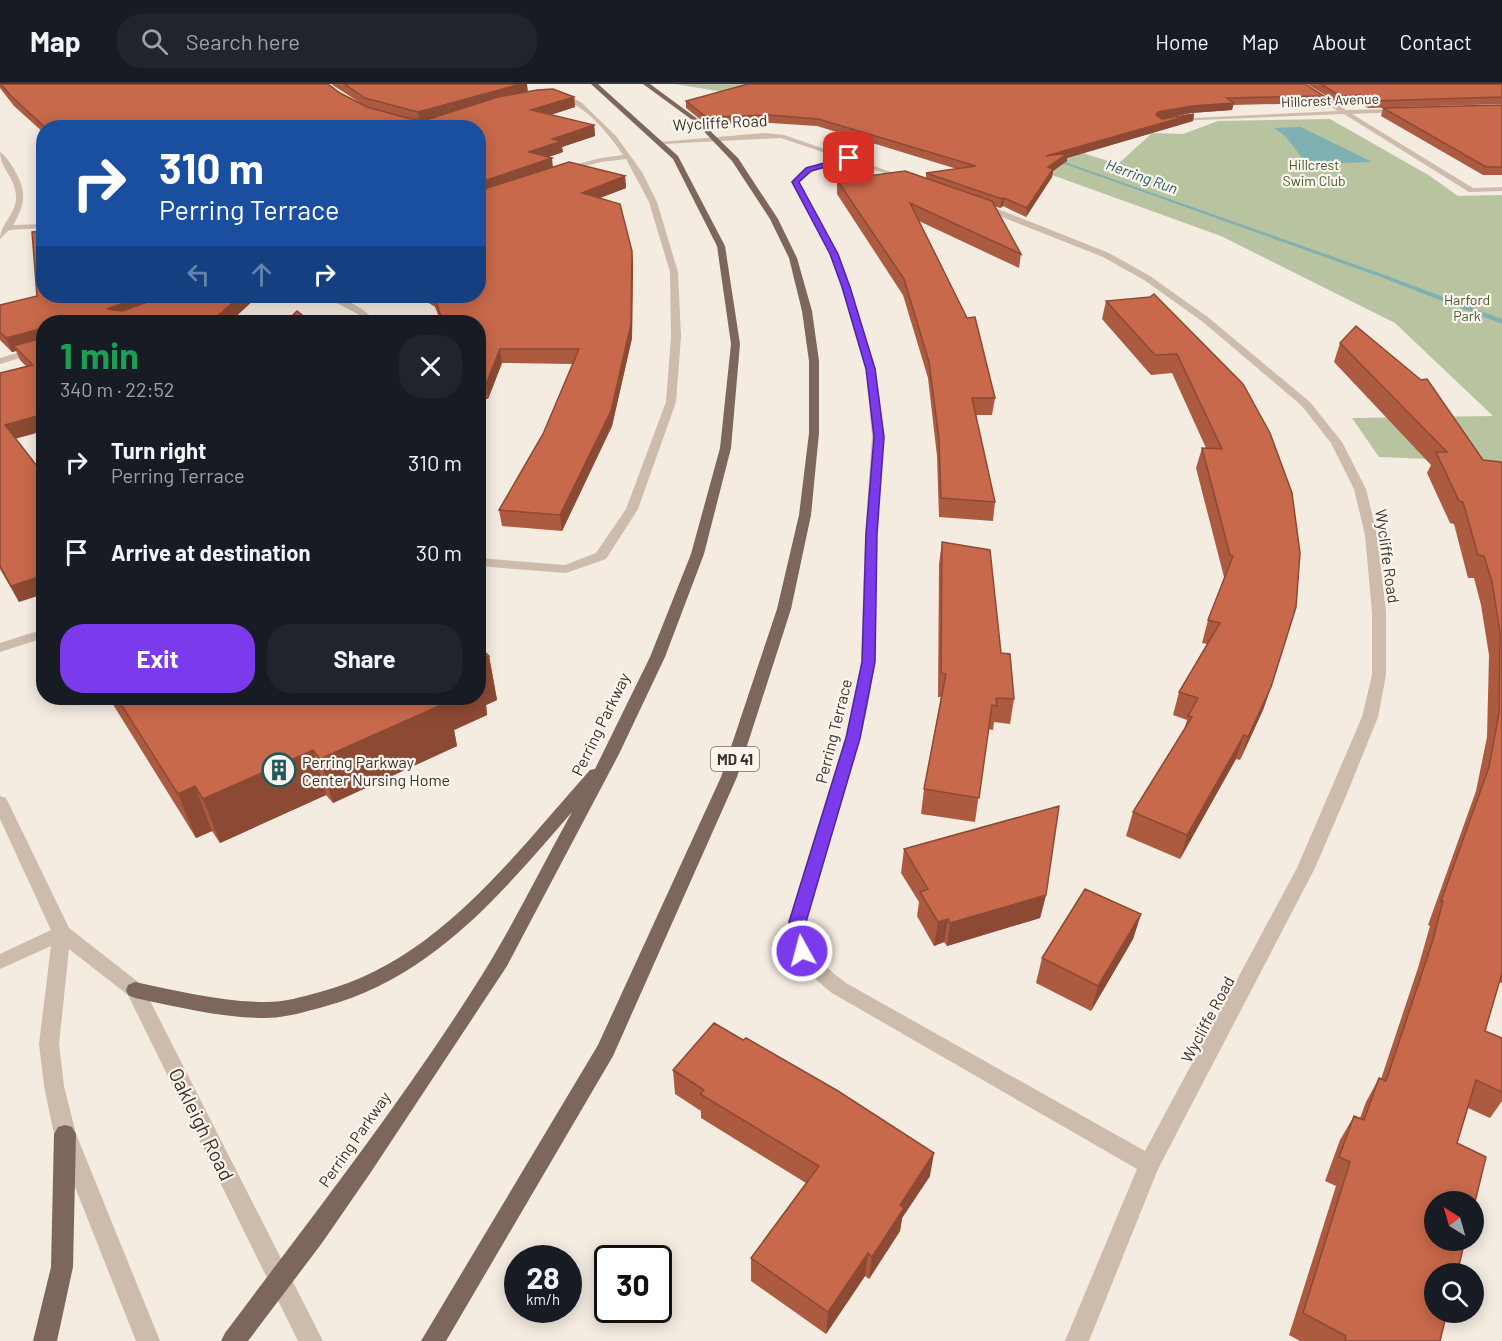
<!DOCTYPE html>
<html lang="en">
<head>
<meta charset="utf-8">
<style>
	:root { --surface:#171b24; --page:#20242c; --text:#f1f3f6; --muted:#9ea1a6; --line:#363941; --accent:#7c3aed }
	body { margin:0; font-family:Barlow,sans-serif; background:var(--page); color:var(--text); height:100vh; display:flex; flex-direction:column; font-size:22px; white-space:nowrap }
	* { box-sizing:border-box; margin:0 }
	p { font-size:20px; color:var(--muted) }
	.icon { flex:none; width:33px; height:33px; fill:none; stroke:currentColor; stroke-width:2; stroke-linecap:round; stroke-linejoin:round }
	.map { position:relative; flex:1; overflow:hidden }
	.drawer { position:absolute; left:36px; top:231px; width:450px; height:390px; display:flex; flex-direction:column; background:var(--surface); border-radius:24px; box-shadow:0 3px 15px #0003 }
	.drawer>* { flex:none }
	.hud { position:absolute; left:36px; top:36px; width:450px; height:183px; border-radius:24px; box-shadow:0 3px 15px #0003; background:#1a4fa0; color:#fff; overflow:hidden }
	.needle { width:39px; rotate:323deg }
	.controls { position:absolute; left:1424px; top:1107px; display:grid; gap:12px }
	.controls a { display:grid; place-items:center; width:60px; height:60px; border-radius:50%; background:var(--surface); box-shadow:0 3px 15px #0003; font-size:30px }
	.speed { position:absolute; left:504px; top:1161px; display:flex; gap:12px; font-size:30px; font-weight:700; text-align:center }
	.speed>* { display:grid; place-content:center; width:78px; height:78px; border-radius:50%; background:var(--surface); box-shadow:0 3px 15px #0003; line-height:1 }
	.speed small { font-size:15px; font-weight:400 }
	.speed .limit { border:3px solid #111; border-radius:9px; background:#fff; color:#111 }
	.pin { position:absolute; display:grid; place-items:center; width:51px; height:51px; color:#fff; margin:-26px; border-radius:12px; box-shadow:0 3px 9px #0006 }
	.me { position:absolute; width:66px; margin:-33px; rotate:353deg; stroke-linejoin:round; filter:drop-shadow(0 0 4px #0008) }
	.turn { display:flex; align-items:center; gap:21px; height:126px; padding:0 24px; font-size:27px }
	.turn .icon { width:78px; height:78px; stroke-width:2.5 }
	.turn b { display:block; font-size:42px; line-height:51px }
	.lanes { display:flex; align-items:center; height:57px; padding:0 24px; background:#0003; justify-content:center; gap:30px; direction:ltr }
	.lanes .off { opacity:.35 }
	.round { display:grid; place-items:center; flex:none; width:63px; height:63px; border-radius:24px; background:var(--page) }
	.summary { display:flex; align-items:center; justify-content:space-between; height:102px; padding:0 24px }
	h1 { font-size:36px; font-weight:700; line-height:45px; color:#1e9e55 }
	.cta { display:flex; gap:12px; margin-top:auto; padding:12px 24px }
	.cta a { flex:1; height:69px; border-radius:24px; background:var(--accent); color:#fff; font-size:24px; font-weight:700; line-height:69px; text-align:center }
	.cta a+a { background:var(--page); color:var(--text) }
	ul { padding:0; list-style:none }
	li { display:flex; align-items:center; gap:18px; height:90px; padding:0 24px }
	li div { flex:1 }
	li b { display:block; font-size:22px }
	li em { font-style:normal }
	header { display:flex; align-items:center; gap:36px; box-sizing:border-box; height:84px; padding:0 30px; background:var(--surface); border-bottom:2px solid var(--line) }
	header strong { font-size:28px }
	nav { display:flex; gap:33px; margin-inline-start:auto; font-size:21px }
	.search { width:420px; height:54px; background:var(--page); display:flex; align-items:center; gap:15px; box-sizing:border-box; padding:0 21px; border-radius:24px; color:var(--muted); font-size:22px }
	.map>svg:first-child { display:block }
	.green { fill:#b8c4a0 }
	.water { fill:#7fb0b2 }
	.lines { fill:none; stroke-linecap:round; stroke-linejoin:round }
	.stream { fill:#7fb0b2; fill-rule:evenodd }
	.minor { fill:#cdbbac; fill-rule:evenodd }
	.major { fill:#7d675c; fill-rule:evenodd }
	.wall { fill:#ac5a40 }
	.shaded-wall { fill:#8c4a34 }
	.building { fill:#c8694b; stroke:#8c4a34; stroke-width:1.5 }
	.route { fill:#7c3aed; stroke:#51269a; stroke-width:1.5 }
	.labels { text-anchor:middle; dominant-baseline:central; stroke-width:4.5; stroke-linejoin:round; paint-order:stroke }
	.far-street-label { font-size:14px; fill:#3b302b; stroke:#fbf5ee }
	.far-park-label { font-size:14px; fill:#4a5a2e; stroke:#fbf5ee }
	.far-water-label { font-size:15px; font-style:italic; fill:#1f5a5e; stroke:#fbf5ee }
	.shield { fill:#fbf5ee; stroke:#756b66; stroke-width:1.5 }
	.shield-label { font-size:15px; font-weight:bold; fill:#3b302b }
	.street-label { font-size:16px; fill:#3b302b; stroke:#fbf5ee }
	.poi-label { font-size:16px; fill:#3b302b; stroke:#fbf5ee; text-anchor:start }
	.near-street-label { font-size:20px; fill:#3b302b; stroke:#fbf5ee }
</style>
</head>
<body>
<header>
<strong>Map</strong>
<div class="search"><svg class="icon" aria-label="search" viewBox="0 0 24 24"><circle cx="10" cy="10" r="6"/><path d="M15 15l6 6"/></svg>Search here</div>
<nav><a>Home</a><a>Map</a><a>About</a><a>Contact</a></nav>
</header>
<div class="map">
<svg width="1502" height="1257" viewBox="0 0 1502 1257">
	<rect width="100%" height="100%" fill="#f4ebe1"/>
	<!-- green -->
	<path class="green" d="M 675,0 L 817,0 L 1027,52 L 1118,80 L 1152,49 L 1183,50 L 1218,37 L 1330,35 L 1430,92 L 1458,112 L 1502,111 L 1502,378 L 1379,373 L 1352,334 L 1493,332 L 1395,239 L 1221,152 L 991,69 L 879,34 Z"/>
	<!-- water -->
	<path class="water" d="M 1301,43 L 1372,78 L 1307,80 L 1285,52 L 1274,44 Z"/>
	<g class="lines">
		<!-- stream -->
		<path class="stream" d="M 1048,72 L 1382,190 L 1502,235 L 1502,240 L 1378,192 L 1048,74 Z"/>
		<!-- minor -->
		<path class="minor" d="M 1296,0 L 1303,0 L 1346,26 L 1405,25 L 1403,28 L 1352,30 L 1473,104 L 1502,103 L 1502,107 L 1469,108 L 1344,30 L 1175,37 L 1172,35 L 1338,27 Z
			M 555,9 L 572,13 L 582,19 L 616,52 L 642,88 L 657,118 L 678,188 L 681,253 L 676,318 L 638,425 L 606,475 L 566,489 L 478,482 L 478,474 L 565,481 L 596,469 L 626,425 L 666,318 L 671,253 L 670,188 L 649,118 L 626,75 L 601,78 L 558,89 L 558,85 L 601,74 L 623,71 C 606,46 584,19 553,12 Z
			M 765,49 L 784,51 L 914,96 L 907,98 C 865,83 838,64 799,98 L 838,170 L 850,203 L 876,285 L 884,353 L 877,450 L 875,578 L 870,611 L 861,654 L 806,838 C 812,870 820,879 846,899 L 1145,1067 L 1297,784 L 1362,633 L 1372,591 L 1372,528 L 1365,451 L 1354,405 L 1331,359 L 1302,322 L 1203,238 L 1144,196 L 1103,173 L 977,123 L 977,119 L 983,119 L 1109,169 L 1150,192 L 1209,234 L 1310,318 L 1342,358 L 1366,405 L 1377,451 L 1386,528 L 1386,591 L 1378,633 L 1346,712 L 1315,784 L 1158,1085 L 1089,1257 L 1065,1257 L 1137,1085 L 832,909 C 804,887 794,874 788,838 L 845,654 L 856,611 L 861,578 L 865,450 L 872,353 L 866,285 L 842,203 L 830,170 L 791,98 L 806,84 L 840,74 L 781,54 L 663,60 L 660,58 Z
			M 0,68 C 6,72 11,80 15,87 C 27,107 25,122 13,141 L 44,140 L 44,144 L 9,146 L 0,155 C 0,140 17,129 16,112 C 16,95 0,84 0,68 Z
			M 323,212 C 342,210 364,225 377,238 L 367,238 L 356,229 Z
			M 44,261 L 44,267 L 0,280 L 0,274 Z
			M 44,545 L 44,554 L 0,568 L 0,559 Z
			M 0,712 L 6,714 L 8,718 L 69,844 L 142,901 L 323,1257 L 298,1257 L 128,911 L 69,865 L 59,960 L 64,1002 L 76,1050 L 160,1257 L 136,1257 L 54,1050 L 44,1002 L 39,960 L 51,862 L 0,885 L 0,870 L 51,846 L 0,735 Z"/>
		<!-- major -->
		<path class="major" d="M 591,0 L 598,0 L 678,72 L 725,162 L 740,260 L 731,364 L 704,470 L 665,573 L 619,670 L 507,882 L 371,1088 L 322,1159 L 248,1257 L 221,1257 L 225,1249 C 313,1131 404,1016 482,891 C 515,838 542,782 572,728 C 500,811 433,893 323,923 C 304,928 285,934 265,934 C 221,934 178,923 135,914 L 128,911 L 126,906 L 128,901 L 135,898 C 178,907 222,918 266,918 C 284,918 302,913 320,908 C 437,878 513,772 590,686 L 595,685 L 650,573 L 691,470 L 720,364 L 731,260 L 717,162 L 673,75 Z
			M 643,0 L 650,0 L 699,36 L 738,74 L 778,135 L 797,174 L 812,227 L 819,277 L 819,349 L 811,431 L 791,525 L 737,693 L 613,972 L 446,1257 L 421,1257 L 598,961 L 721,693 L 777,525 L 799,431 L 809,349 L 809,277 L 802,227 L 789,174 L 770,135 L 732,77 L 695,38 Z
			M 65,1041 L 72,1043 L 76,1050 L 73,1183 L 57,1257 L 33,1257 L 51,1183 L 54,1050 L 58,1043 Z"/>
	</g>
	<!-- wall -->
	<path class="wall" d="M 0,0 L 328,0 L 340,9 L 359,18 L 331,0 L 527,0 L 527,8 L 574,13 L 575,23 L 550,31 L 594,41 L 595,52 L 562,63 L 563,68 L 549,73 L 553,83 L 625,92 L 626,104 L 600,114 L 632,167 L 633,179 L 632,254 L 612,342 L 562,447 L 502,442 L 499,426 L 543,350 L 573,280 L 502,279 L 488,315 L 478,315 L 478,238 L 441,238 L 435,223 L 418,212 L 478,212 L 478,44 L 44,44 L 44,49 L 14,22 L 0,4 Z
		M 1307,0 L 1502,0 L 1502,20 L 1368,24 L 1359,18 L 1338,19 Z
		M 1324,12 L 1322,19 L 1233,21 L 1232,26 L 1191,29 L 1162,35 L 1194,30 L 1193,37 L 1067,74 L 1067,77 L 1053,87 L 1052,93 L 1026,133 L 1003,122 L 1000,124 L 994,122 L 1021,170 L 1019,184 L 919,137 L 995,314 L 992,331 L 975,331 L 995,418 L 993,437 L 939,433 L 937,372 L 928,294 L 903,211 L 837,110 L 837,96 L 926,94 L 926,89 L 957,85 L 817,42 L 770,39 L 706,40 L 686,24 L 686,17 Z
		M 1502,21 L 1502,91 L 1483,91 L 1381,32 L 1383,24 Z
		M 37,212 L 258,212 L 230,238 L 44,238 L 16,355 L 19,518 L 0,485 L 0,289 L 26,282 L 20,276 L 16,267 L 12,268 L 0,256 L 0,221 Z
		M 1106,217 L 1243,300 L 1271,603 L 1263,626 L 1240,676 L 1236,675 L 1180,775 L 1126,752 L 1133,728 L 1184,646 L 1187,636 L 1173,631 L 1179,608 L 1207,560 L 1202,559 L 1208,536 L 1225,493 L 1224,493 L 1196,384 L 1202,364 L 1206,364 L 1172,289 L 1151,291 L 1102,235 Z
		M 1340,259 L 1483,376 L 1502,379 L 1502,899 L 1499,898 L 1485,947 L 1502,954 L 1502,1017 L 1490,1034 L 1468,1024 L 1457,1059 L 1440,1257 L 1300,1257 L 1289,1251 L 1336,1102 L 1325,1097 L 1340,1056 L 1354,1032 L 1360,1034 L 1366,1018 L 1379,994 L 1381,995 L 1418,884 L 1430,842 L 1428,841 L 1476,707 L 1487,653 L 1489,571 L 1481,521 L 1474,494 L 1468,494 L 1454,440 L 1450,439 L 1427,389 L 1431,381 L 1334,278 Z
		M 942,458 L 1001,569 L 1014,615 L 1010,640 L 994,638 L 993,646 L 988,645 L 975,738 L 921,730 L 924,705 L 941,613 L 938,613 L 939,480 Z
		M 489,572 L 497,616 L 486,621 L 487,631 L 454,646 L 457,662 L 333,719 L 326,711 L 220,759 L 212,747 L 196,754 L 114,622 L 110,614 L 478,614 Z
		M 904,765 L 1046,811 L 1040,834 L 947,862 L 944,858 L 934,862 L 917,832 L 919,818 L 901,789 Z
		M 1141,830 L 1133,855 L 1091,927 L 1036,899 L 1042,874 Z
		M 673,986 L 930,1092 L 902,1134 L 900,1147 L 869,1195 L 865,1192 L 826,1250 L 751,1197 L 751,1174 L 806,1099 L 701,1034 L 701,1027 L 675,1010 Z"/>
	<!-- shaded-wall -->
	<path class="shaded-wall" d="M 521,0 L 527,0 L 528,8 L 420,39 L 418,28 Z
		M 574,13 L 575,23 L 532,37 L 531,26 Z
		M 1234,19 L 1232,26 L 1191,29 L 1157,36 L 1156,31 L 1158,28 L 1192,22 Z
		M 1194,30 L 1193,37 L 1067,74 L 1067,77 L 1053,87 L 1052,93 L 1026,133 L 1027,124 L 1046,72 Z
		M 594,41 L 595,52 L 562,63 L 563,68 L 530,79 L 529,68 L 552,55 Z
		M 552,74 L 553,85 L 478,111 L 478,99 Z
		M 625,92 L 626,104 L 584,120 L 582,109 Z
		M 1004,114 L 1003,122 L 1000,124 L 1002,115 Z
		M 632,167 L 633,179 L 632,254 L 612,342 L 562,447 L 560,431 Z
		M 144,212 L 186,212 L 112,238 L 107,225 Z
		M 240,212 L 258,212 L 230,238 L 211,238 Z
		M 40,245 L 44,254 L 14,262 L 16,267 L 12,268 L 6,254 Z
		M 500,265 L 502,279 L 488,315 L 486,300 Z
		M 44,330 L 44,347 L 11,356 L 5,341 Z
		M 44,491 L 44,510 L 19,518 L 11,502 Z
		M 489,572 L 497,616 L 486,621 L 487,631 L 454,646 L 457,662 L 333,719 L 320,675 L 438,614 L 478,614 L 478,577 Z
		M 1271,603 L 1263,626 L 1240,676 L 1248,653 Z
		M 1244,651 L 1236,675 L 1180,775 L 1187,751 Z
		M 313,666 L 326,711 L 220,759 L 203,715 Z
		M 195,702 L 212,747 L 196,754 L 178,710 Z
		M 1046,811 L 1040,834 L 947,862 L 950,839 Z
		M 1141,830 L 1133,855 L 1091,927 L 1098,902 Z
		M 948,835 L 944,858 L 934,862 L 938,838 Z
		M 934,1069 L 930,1092 L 902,1134 L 900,1147 L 869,1195 L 872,1173 L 900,1121 Z
		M 868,1169 L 865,1192 L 826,1250 L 828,1228 Z"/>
	<!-- building -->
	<path class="building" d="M 1,0 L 328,0 L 340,9 L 367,23 L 411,35 L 426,36 L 498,13 L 537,6 L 553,5 L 574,13 L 531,26 L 594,41 L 552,55 L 562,57 L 529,68 L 552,74 L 478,99 L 478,44 L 46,44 L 11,12 Z
		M 344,0 L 521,0 L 418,28 L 365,14 Z
		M 748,0 L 1305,0 L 1324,12 L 1227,14 L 1234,19 L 1192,22 L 1158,28 L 1156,31 L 1162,35 L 1194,30 L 1046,72 L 1068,69 L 1048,83 L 1053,85 L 1027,124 L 1004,114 L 1002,115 L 926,89 L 976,82 L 818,35 L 770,31 L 706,33 L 686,17 Z
		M 1321,0 L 1502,0 L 1502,13 L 1371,17 L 1361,11 L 1340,12 Z
		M 1502,21 L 1502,83 L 1486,83 L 1383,24 Z
		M 569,78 L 625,92 L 582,109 L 620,120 L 632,167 L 631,240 L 611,327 L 560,431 L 499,426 L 543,350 L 579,265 L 500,265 L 486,300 L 478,300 L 478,238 L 441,238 L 442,235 L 434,212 L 478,212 L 478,107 Z
		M 905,87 L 992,117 L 1021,170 L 910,119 L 967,234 L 975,233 L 995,314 L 972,314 L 995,418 L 941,414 L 939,355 L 929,278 L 904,195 L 837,96 Z
		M 44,147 L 44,212 L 144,212 L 107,225 L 122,227 L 165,212 L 240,212 L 211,238 L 44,238 L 44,330 L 5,341 L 44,391 L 44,491 L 11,502 L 0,482 L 0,289 L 33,281 L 14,262 L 39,255 L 40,245 L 6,254 L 0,248 L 0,221 L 37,212 L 32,148 Z
		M 1154,210 L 1243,300 L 1270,349 L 1292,409 L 1300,469 L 1296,523 L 1271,603 L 1248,653 L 1244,651 L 1187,751 L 1133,728 L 1192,633 L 1188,632 L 1198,614 L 1179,608 L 1220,539 L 1208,536 L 1233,472 L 1230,471 L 1202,364 L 1222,365 L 1177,270 L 1155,271 L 1106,217 L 1150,213 Z
		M 297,227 L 311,238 L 286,238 Z
		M 1356,242 L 1421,296 L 1427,295 L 1483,376 L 1501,378 L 1502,379 L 1502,889 L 1485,947 L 1502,954 L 1502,1008 L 1476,996 L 1457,1059 L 1486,1073 L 1473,1126 L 1473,1118 L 1434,1118 L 1434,1156 L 1465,1156 L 1457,1190 L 1434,1190 L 1434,1228 L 1447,1228 L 1440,1257 L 1345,1257 L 1346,1252 L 1303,1229 L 1350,1078 L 1339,1073 L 1354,1032 L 1364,1036 L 1379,994 L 1386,997 L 1432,859 L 1443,817 L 1441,817 L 1489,683 L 1499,629 L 1500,548 L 1492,498 L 1484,472 L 1478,471 L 1463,418 L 1459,417 L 1436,368 L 1447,368 L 1340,259 Z
		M 942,458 L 990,466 L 1001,569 L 1010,570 L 1014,615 L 996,614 L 997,622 L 992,621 L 979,714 L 924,705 L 946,590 L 941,589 Z
		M 478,562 L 489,572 L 478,577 Z
		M 117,614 L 444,614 L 448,618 L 320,675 L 313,666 L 203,715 L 195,702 L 178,710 Z
		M 1059,722 L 1046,811 L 950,839 L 948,835 L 938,838 L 920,808 L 928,805 L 904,765 Z
		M 1085,805 L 1141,830 L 1098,902 L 1042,874 Z
		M 714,939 L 743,956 L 746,954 L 838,1007 L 934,1069 L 900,1121 L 904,1124 L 872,1173 L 868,1169 L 828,1228 L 751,1174 L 819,1082 L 700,1010 L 704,1006 L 673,986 Z"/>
	<!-- route -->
	<path class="route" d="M 849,72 L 852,76 L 811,87 L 799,98 L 838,170 L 850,203 L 875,285 L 884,353 L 877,450 L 875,578 L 860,654 L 806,838 L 810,867 L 808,871 L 796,871 L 789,838 L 846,654 L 862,578 L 866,450 L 874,353 L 866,285 L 842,203 L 830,170 L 792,98 L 806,84 Z"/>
	<!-- icons -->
	<defs>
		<g id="building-ring" transform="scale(1.725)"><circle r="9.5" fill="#fbf5ee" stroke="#1f5a5e" stroke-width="1.5"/><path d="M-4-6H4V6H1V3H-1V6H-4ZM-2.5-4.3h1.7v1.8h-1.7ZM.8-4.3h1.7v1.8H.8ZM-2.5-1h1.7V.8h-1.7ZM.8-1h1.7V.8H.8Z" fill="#1f5a5e"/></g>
	</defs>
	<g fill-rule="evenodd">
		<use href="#building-ring" x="279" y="686"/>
	</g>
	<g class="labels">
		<!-- far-street labels -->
		<g class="far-street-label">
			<text transform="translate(1330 16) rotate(-2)">Hillcrest Avenue</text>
		</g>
		<!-- far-park labels -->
		<g class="far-park-label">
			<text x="1314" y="80">Hillcrest<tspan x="1314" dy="16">Swim Club</tspan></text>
			<text x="1467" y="215">Harford<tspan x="1467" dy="16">Park</tspan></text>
		</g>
		<!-- far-water labels -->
		<g class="far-water-label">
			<text transform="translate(1142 92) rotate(20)">Herring Run</text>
		</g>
		<!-- shield labels -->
		<rect class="shield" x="711" y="663" width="48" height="24" rx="4.5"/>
		<g class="shield-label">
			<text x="735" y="675">MD 41</text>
		</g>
		<!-- street labels -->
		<g class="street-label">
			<text transform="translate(720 38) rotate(-3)">Wycliffe Road</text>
			<text transform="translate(1388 472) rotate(82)">Wycliffe Road</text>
			<text transform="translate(600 640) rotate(-64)">Perring Parkway</text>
			<text transform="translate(833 647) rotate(-76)">Perring Terrace</text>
			<text transform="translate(1207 935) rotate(-62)">Wycliffe Road</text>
			<text transform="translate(354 1055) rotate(-55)">Perring Parkway</text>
		</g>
		<!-- poi labels -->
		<g class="poi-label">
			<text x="302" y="677">Perring Parkway<tspan x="302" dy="18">Center Nursing Home</tspan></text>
		</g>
		<!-- near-street labels -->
		<g class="near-street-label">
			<text transform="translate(202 1040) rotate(64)">Oakleigh Road</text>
		</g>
	</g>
</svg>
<div class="controls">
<a><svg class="needle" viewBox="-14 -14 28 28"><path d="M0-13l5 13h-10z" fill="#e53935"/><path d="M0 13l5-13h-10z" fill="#9ea1a6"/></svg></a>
<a><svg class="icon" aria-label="search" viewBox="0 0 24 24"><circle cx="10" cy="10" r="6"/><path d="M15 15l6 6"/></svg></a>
</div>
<div class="speed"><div>28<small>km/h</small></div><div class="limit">30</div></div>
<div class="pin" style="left:849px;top:74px;background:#d93025"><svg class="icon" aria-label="arrive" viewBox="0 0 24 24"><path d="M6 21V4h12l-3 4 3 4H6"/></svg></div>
<svg class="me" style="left:802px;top:867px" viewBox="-20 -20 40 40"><circle r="17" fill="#7c3aed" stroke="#fff" stroke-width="3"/><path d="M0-11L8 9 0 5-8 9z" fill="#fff"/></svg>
<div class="hud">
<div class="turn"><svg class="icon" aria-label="right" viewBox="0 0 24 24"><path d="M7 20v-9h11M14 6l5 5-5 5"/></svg><div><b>310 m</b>Perring Terrace</div></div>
<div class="lanes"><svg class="icon off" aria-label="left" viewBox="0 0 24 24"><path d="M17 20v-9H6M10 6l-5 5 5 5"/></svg><svg class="icon off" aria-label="ahead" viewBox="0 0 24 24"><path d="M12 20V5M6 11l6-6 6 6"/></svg><svg class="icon" aria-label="right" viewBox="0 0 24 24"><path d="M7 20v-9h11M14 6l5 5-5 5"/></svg></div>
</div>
<section class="drawer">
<div class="summary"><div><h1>1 min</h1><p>340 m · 22:52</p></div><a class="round"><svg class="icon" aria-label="close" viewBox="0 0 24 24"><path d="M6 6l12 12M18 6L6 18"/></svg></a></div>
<ul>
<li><svg class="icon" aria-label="right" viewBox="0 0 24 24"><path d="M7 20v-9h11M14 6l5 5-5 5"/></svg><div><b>Turn right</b><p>Perring Terrace</p></div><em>310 m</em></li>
<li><svg class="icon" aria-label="arrive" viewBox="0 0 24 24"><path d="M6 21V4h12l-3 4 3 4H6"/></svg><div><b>Arrive at destination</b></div><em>30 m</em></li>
</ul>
<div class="cta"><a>Exit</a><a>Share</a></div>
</section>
</div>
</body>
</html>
